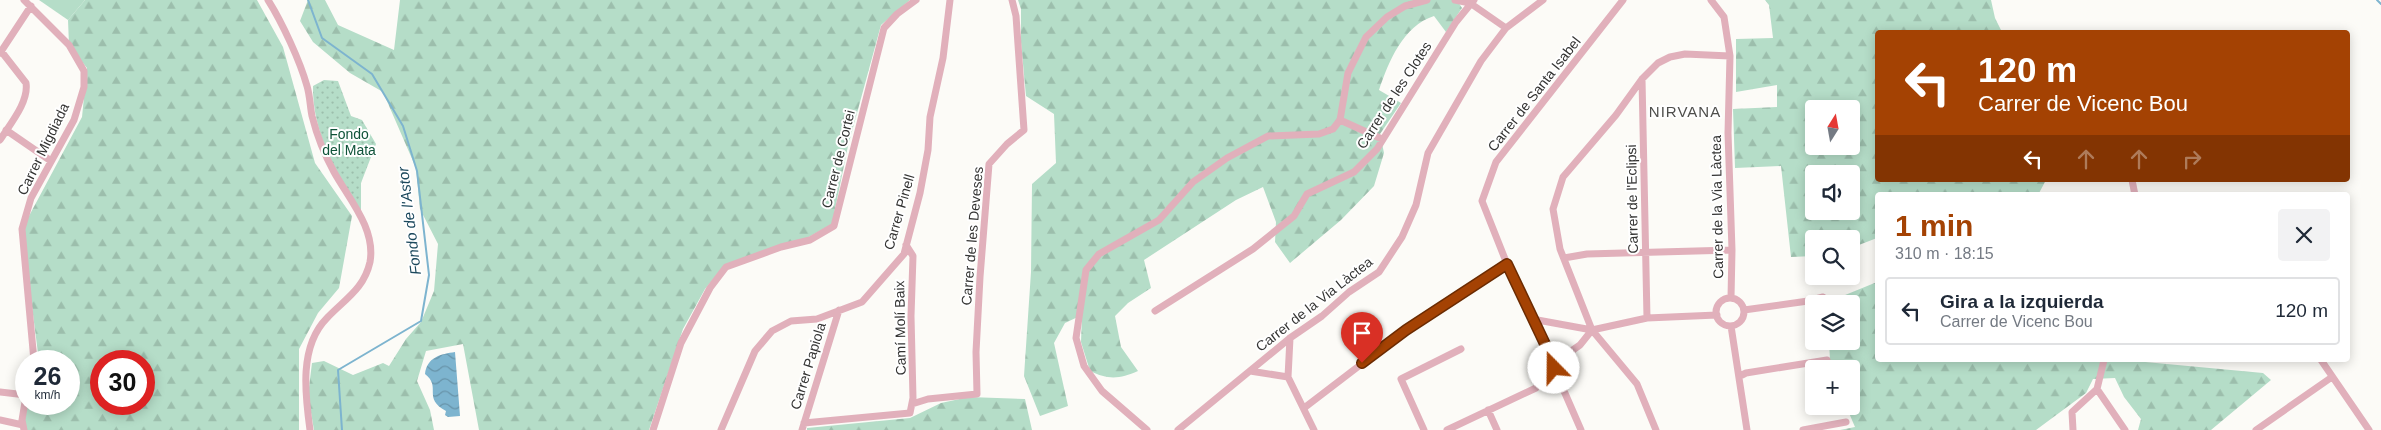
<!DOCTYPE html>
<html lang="es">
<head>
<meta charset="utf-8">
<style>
	:root { --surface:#fff; --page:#f2f2f3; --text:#1f2937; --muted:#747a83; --line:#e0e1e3; --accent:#a44203 }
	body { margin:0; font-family:Helvetica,sans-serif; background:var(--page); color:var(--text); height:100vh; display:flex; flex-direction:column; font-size:19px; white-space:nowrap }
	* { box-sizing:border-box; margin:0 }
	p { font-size:16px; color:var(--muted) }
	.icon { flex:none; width:28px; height:28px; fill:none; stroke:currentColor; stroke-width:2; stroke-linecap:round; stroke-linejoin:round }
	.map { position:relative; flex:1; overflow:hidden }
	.drawer { position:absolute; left:1875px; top:192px; width:475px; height:170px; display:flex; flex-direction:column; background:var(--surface); border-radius:5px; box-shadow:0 2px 12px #0003 }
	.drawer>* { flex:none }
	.top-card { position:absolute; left:1875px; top:30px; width:475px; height:152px; border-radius:5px; box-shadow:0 2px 12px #0003; background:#a44203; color:#fff; overflow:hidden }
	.needle { width:32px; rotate:11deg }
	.buttons { position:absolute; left:1805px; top:100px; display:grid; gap:10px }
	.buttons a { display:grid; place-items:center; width:55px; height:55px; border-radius:5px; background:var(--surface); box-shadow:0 2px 12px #0003; font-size:25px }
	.speed { position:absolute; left:15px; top:350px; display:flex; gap:10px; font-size:25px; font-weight:700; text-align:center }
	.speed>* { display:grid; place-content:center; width:65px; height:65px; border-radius:50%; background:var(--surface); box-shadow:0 2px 12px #0003; line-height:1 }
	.speed small { font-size:12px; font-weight:400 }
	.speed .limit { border:8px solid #d22; background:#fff; color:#111 }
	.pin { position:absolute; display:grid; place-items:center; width:42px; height:42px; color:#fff; margin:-51px -21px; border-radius:50% 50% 50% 0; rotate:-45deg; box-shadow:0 0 5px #0007 }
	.pin .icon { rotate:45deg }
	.me { position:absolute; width:55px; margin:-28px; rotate:338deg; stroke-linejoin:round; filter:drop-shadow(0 0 4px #0008) }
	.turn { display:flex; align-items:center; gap:18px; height:105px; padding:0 20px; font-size:22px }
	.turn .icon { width:65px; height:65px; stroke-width:2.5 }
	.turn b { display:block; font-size:35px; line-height:42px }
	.lanes { display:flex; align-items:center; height:48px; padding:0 20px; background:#0003; justify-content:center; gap:25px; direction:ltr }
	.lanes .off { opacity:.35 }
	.round { display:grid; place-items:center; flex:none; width:52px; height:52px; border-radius:5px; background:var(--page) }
	.head { display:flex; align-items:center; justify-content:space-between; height:85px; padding:0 20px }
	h1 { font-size:30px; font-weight:700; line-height:38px; color:var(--accent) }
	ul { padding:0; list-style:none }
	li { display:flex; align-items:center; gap:15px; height:68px; margin:0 10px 8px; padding:0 10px; border:2px solid var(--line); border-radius:5px }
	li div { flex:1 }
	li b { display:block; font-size:19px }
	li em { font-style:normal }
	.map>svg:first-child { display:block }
	.green { fill:#b5ddc8 }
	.forest { fill:url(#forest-firs); fill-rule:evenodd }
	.park { fill:url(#park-dots) }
	.water { fill:url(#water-waves) }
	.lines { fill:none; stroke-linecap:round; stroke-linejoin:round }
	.stream { stroke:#7db4cf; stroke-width:2 }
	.minor { stroke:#e1b0bb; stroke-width:7 }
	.route-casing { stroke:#6b2b02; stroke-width:12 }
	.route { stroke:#a44203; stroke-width:9 }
	.labels { text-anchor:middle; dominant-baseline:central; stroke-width:4; stroke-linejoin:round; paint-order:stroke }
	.street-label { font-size:14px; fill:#333332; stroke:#fff }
	.park-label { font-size:14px; fill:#0f5339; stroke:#fff }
	.neighbourhood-label { font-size:15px; letter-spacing:1px; fill:#4f4f4c; stroke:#fff }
	.water-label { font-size:15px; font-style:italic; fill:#1b485c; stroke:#fff }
</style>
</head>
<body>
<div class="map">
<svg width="2381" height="430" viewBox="0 0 2381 430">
	<defs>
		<pattern id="forest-firs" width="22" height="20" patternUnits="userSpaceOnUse" patternTransform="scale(1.25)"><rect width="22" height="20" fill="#b5ddc8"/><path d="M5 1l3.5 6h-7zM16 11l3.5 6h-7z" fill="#9cbeac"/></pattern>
		<pattern id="park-dots" width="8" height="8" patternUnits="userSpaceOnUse" patternTransform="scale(1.25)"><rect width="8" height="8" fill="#b5ddc8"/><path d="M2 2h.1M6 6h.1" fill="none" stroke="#9cbeac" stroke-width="1.8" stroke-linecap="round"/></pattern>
		<pattern id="water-waves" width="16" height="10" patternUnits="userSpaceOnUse" patternTransform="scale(1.25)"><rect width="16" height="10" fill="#7db4cf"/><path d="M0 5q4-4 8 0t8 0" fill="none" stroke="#6793a9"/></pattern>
	</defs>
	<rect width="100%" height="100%" fill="#fcfbf7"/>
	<!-- green -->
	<path class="green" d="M 39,0 L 85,0 L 68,20 Z"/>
	<!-- forest -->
	<path class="forest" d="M 85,0 L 257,0 L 283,47 L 315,163 L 352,216 L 339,288 L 318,313 L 299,349 L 299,430 L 26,430 L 22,420 L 26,404 L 69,404 L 69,361 L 36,361 L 38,353 L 22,229 L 82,117 L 87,68 L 69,45 L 68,20 ZM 101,361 L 144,361 L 144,404 L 101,404 Z
		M 308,0 L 325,0 L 338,25 L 394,50 L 400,0 L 910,0 L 881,25 L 848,146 L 832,224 L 807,238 L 725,265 L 705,289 L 683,329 L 649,430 L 479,430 L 463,344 L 426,351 L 417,381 L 430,410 L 434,430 L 314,430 L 308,395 L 312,363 L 324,361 L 353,375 L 383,363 L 389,366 L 406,339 L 421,322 L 434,291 L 438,244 L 420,209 L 416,168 L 383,92 L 350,73 L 313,42 L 300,21 Z
		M 1018,0 L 1457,0 L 1462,8 L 1446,32 L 1434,16 C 1403,26 1389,61 1379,90 L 1401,103 L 1380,134 L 1384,153 L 1374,186 L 1341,220 L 1290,263 L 1275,242 L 1276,222 L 1263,187 L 1236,200 L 1144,260 L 1151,288 L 1128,303 L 1115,316 L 1121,347 L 1138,371 C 1120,379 1108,380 1090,371 L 1081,342 L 1082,315 L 1065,323 L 1054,343 L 1068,406 L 1040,416 L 1024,376 L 1031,272 L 1032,184 L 1056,163 L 1054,114 L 1026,96 L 1021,42 L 1021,9 Z
		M 1765,0 L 1991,0 L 1995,18 L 2002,32 L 1878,32 L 1878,180 L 2046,180 L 2038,195 L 1878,195 L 1877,238 L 1851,248 L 1851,239 L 1814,239 L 1814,256 L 1791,257 L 1781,166 L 1735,168 L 1733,109 L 1777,107 L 1777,85 L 1736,92 L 1736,39 L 1773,38 L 1769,5 ZM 1814,109 L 1851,109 L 1851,146 L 1814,146 ZM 1814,174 L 1851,174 L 1851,211 L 1814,211 Z
		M 1877,282 L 1878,360 L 2124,360 L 2263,373 L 2271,380 L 2211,430 L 2138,430 L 2141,419 L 2124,397 L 2115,378 L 2093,379 L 2086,393 L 2036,430 L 1840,430 L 1855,427 L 1846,406 L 1851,406 L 1851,369 L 1833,369 L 1830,360 L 1829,341 L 1851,341 L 1851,304 L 1828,304 L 1828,302 Z
		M 969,397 L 1025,399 L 1032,430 L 807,430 L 807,428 L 910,418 L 941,403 Z"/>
	<!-- park -->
	<path class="park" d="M 324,80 L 338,81 L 351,116 L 362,120 L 376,144 L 361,183 L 361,211 C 336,176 312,130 313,86 Z"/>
	<!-- water -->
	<path class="water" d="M 455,352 L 460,416 L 448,417 L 445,415 L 446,411 C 422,398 442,387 425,374 C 427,357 441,354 455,352 Z"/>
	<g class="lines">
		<!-- stream -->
		<path class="stream" d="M 308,0 L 322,38 L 372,74 L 403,126 L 417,171 L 429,275 L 421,321 L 338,370 L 342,430
			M 2377,0 L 2381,4"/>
		<!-- minor -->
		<path class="minor" d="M 24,0 L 69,45 L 84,71 L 84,87 L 74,120 L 31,198 L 22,229 L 34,361
			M 268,0 C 282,22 300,61 307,86 C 310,96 310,106 312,116 C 317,136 324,154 334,172 C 349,199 376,229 370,262 C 364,289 345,299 327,318 C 299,346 305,394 310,430
			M 1455,0 L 1470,3 L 1506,28
			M 1711,0 L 1724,17 L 1730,56 L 1728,133 L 1732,250 L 1731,298
			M 0,53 L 31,6
			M 1642,79 L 1647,318
			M 1340,120 L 1382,139
			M 6,130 L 51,161
			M 0,140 C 10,124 29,102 26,83 L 1,51
			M 2132,180 L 2135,195
			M 1564,258 L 1587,254 L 1732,250
			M1716 312a14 14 0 1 1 28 0a14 14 0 1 1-28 0Z
			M 1744,310 L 1808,301 L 1823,297
			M 1155,311 L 1253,249 L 1294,216 L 1307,194 L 1354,172 L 1377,149 L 1456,22 L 1474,0
			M 1532,319 L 1592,330 L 1647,318 L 1717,315
			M 1731,326 L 1747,430
			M 1290,338 L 1288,377 L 1314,430
			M 2321,360 L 2369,430
			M 1554,363 L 1580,345 L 1592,330
			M 1250,371 L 1288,377
			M 1740,376 L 1746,373 L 1827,360
			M 2097,389 L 2125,430
			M 2097,389 L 2104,360
			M 0,392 L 26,395
			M 912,404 L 928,399 L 977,394 L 976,352 L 980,277 L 989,164 L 1007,144 L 1024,130 L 1016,16 L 1012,0
			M 1304,408 L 1406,330 L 1507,264
			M 1488,410 L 1497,430
			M 0,420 L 23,425
			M 804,423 L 910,413 L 913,398 L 911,316 L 913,256 L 906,245
			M 24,430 L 22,420 L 26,396
			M 653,430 L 681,343 L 710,288 L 726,267 L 781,247 L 810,240 L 834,226 L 884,28 L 897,14 L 916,0
			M 721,430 L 755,351 L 772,331 L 791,321 L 817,319 L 862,302 L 904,254 L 920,193 L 928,150 L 930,117 L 943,58 L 950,0
			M 802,430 L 839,310
			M 1147,430 L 1102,391 L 1084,366 L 1076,338 L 1086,270 L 1099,254 L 1159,220 L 1193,182 L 1227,158 L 1268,136 L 1319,134 L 1333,129 L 1340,120 L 1348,73 L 1366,37 L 1387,17 L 1405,6 L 1427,0
			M 1178,430 L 1290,338 L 1322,316 L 1349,292 L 1379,272 L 1402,237 L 1416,205 L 1428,153 L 1481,61 L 1506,28 L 1543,0
			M 1424,430 L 1401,379 L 1461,349
			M 1447,430 L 1536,388 L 1554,368
			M 1581,430 L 1554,368 L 1554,363 L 1507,264 L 1482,201 L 1496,162 L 1623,0
			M 1656,430 L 1637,384 L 1592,330 L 1560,249 L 1553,209 L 1563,177 L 1616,115 L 1642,79 L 1658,63 L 1670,57 L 1685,54 L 1730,56
			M 1803,430 L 1846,422
			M 2073,430 L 2072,412 L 2097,389
			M 2256,430 L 2332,377"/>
	</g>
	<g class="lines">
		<!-- route casing -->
		<g class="route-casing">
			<path id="route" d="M 1362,363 L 1406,330 L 1507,264 L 1554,363 L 1554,368"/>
		</g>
		<!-- route -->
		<use href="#route" class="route"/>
	</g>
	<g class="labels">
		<!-- street labels -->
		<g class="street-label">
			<text transform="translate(1534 94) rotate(-52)">Carrer de Santa Isabel</text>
			<text transform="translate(1394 95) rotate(-57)">Carrer de les Clotes</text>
			<text transform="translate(43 149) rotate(-64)">Carrer Migdiada</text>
			<text transform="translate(838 159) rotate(-76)">Carrer de Cortei</text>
			<text transform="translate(1632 199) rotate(-91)">Carrer de l'Eclipsi</text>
			<text transform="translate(1717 207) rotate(-91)">Carrer de la Via Làctea</text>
			<text transform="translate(899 212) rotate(-74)">Carrer Pinell</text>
			<text transform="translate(972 236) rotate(-85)">Carrer de les Deveses</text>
			<text transform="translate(1314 304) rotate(-38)">Carrer de la Via Làctea</text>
			<text transform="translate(900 328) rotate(-91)">Camí Molí Baix</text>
			<text transform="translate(808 366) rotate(-73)">Carrer Papiola</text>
		</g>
		<!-- park labels -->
		<g class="park-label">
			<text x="349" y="134">Fondo<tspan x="349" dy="16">del Mata</tspan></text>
		</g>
		<!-- neighbourhood labels -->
		<g class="neighbourhood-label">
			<text x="1685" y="111">NIRVANA</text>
		</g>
		<!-- water labels -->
		<g class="water-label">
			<text transform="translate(409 221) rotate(-97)">Fondo de l'Astor</text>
		</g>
	</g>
</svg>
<div class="buttons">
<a><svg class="needle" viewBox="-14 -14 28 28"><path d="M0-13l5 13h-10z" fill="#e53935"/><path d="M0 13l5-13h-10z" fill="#747a83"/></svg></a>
<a><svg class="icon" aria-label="sound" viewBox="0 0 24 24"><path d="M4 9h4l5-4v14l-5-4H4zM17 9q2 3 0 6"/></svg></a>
<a><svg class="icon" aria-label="search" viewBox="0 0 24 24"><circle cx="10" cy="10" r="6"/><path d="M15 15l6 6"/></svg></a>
<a><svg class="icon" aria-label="layers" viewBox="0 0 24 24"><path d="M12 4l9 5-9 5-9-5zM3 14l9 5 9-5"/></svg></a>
<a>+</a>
</div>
<div class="speed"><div>26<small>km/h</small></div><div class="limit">30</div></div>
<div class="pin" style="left:1362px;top:363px;background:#d93025"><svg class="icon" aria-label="arrive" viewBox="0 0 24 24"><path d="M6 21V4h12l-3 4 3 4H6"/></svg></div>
<svg class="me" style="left:1554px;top:368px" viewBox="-20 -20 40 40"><circle r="19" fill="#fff"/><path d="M0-13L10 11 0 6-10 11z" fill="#a44203"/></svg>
<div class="top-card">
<div class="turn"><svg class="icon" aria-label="left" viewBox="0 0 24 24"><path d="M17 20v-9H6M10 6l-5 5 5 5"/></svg><div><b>120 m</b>Carrer de Vicenc Bou</div></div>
<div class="lanes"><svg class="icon" aria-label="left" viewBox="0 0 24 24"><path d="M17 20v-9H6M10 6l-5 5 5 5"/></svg><svg class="icon off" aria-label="ahead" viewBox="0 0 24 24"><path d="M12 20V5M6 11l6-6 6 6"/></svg><svg class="icon off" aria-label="ahead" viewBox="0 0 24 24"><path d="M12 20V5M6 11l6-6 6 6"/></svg><svg class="icon off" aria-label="right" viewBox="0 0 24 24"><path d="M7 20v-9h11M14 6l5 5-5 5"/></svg></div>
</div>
<section class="drawer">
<div class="head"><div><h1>1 min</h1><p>310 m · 18:15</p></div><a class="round"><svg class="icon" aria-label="close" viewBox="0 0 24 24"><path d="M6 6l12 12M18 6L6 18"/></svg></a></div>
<ul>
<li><svg class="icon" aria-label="left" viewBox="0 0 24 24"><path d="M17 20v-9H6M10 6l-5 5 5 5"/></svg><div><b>Gira a la izquierda</b><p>Carrer de Vicenc Bou</p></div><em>120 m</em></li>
</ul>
</section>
</div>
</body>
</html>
